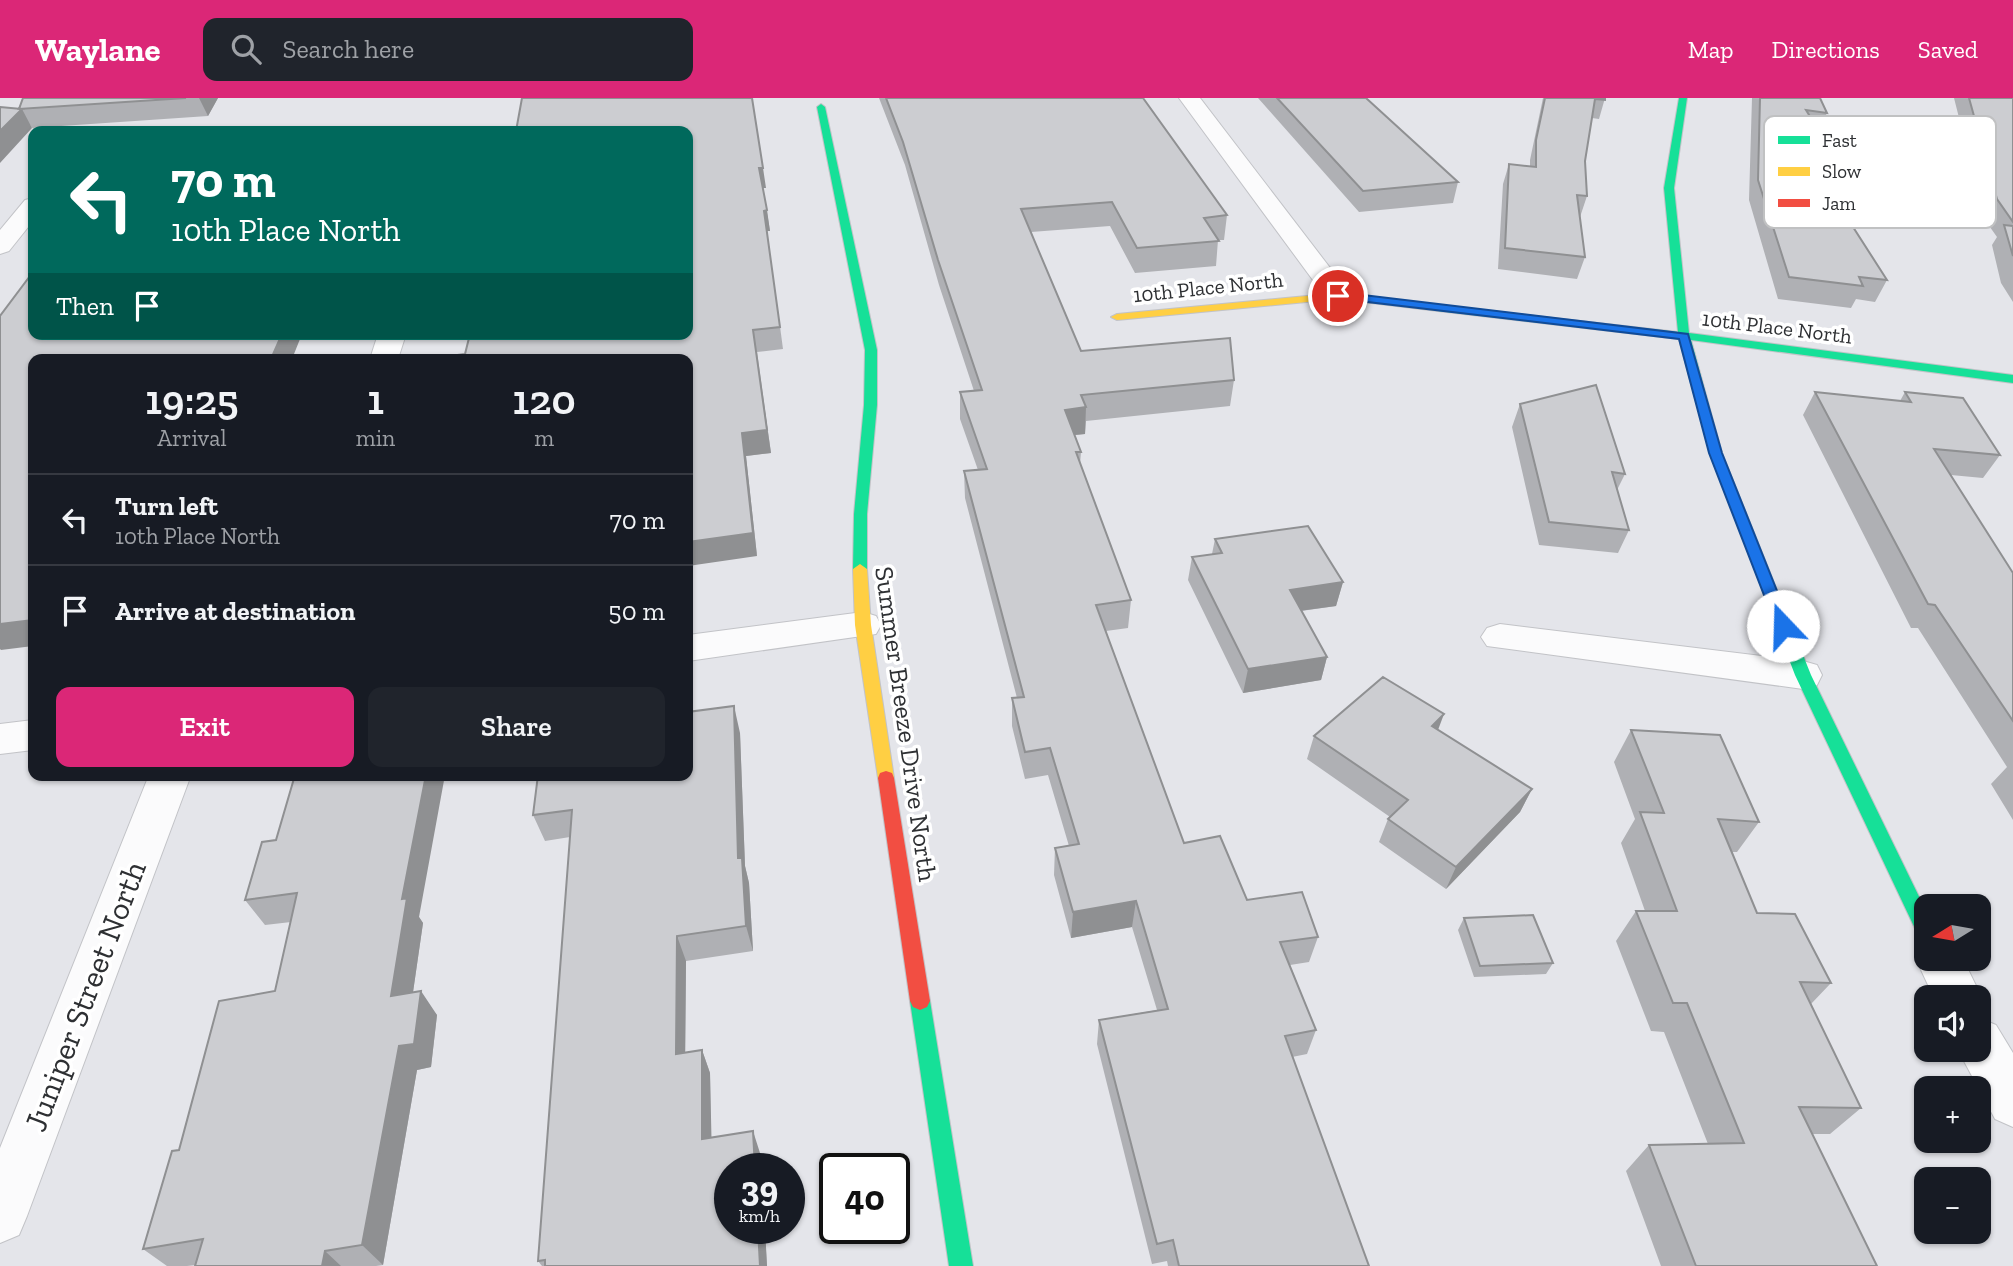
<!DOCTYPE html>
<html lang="en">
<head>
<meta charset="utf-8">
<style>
	:root { --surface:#171b24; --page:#20242c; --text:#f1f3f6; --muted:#9ea1a6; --line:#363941; --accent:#db2777 }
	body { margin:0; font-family:"Zilla Slab",serif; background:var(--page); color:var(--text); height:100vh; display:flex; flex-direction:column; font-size:26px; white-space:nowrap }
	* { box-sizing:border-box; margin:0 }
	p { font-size:23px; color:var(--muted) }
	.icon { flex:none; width:38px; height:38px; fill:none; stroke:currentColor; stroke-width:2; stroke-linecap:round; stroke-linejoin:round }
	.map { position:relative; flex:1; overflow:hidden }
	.drawer { position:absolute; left:28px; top:256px; width:665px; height:427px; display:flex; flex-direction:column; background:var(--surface); border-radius:14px; box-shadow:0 2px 5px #0004 }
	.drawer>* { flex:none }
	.hud { position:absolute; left:28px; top:28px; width:665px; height:214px; border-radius:14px; box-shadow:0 2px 5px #0004; background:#00695c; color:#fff; overflow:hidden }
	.needle { width:46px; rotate:259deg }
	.controls { position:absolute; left:1914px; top:796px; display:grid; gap:14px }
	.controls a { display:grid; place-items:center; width:77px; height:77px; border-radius:14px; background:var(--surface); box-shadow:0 2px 5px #0004; font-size:35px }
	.speed { position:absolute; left:714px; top:1055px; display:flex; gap:14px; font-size:35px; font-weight:700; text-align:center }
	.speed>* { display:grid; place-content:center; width:91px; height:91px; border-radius:50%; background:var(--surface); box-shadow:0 2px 5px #0004; line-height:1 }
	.speed small { font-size:18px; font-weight:400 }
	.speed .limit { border:4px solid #111; border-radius:10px; background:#fff; color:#111 }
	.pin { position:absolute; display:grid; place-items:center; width:60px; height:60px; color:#fff; margin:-30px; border:4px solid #fff; border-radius:50%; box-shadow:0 2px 7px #0007 }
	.me { position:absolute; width:77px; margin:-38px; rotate:339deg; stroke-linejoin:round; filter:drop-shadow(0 0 5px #0008) }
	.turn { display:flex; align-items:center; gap:24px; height:147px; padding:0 28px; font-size:32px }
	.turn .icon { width:91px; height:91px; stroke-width:2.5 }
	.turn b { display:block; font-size:49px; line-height:60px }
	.then { display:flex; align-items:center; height:66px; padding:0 28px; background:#0003; gap:14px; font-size:26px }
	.eta { display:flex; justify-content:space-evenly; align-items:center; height:119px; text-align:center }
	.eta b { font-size:42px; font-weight:600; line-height:49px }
	.primary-button { display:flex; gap:14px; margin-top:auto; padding:14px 28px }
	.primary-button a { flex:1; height:80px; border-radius:14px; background:var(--accent); color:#fff; font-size:28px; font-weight:600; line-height:80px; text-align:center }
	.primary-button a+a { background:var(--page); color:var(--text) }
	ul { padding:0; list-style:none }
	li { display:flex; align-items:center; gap:21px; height:91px; padding:0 28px; border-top:2px solid var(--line) }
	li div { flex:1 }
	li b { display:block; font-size:26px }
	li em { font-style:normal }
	header { display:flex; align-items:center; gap:42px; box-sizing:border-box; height:98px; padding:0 35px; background:var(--accent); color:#fff }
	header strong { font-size:33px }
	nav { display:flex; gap:38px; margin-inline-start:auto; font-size:24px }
	.search { width:490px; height:63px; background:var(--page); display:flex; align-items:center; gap:18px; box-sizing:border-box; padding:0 24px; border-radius:14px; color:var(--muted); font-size:26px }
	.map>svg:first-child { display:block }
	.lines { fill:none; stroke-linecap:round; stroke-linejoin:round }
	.street-casing { stroke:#c2c3c7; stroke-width:2 }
	.fast-casing { stroke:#c2c3c7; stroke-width:2 }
	.slow-casing { stroke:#c2c3c7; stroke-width:2 }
	.jam-casing { stroke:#c2c3c7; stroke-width:2 }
	.street { fill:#fbfbfc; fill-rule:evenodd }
	.fast { fill:#16e098; fill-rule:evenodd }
	.slow { fill:#ffcf43; fill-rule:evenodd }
	.jam { fill:#f24e42; fill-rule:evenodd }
	.wall { fill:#afb0b4 }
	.shaded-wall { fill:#8f9092 }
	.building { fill:#cccdd1; stroke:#8f9092; stroke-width:2 }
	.route { fill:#1a73e8; stroke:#114b97; stroke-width:2 }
	.labels { text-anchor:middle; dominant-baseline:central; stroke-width:7; stroke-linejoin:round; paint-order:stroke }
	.far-street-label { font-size:21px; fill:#2e3033; stroke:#fff }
	.street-label { font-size:26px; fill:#2e3033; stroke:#fff }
	.near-street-label { font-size:32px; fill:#2e3033; stroke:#fff }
	.key { fill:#fff; stroke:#c0c1c2; stroke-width:2 }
	.key-label { font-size:19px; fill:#2e3033 }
</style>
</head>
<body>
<header>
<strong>Waylane</strong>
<div class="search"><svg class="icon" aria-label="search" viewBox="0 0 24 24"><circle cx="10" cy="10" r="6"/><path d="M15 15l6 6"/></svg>Search here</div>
<nav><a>Map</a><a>Directions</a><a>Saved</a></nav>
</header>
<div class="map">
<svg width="2013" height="1168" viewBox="0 0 2013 1168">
	<rect width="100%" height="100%" fill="#e4e5ea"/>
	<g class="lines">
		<!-- street casing -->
		<g class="street-casing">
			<path id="street" d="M 1179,0 L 1200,0 L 1347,192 L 1351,198 L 1347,204 L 1338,206 L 1329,204 Z
				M 33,100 L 33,123 L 9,153 L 0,156 L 0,132 L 25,102 Z
				M 378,236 L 406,236 L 398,261 L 370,261 Z
				M 863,514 L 876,518 L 881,527 L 876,536 L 688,563 L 688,537 Z
				M 1500,526 L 1803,563 L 1817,567 L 1822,577 L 1817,587 L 1803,591 L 1487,548 L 1481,539 L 1487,530 Z
				M 33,622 L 33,652 L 0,656 L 0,626 Z
				M 149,677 L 191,677 L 27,1118 L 19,1137 L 0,1145 L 0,1050 Z
				M 1927,845 L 1927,861 L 1963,861 L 1982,900 L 1979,906 L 1979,900 L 1934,900 L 1916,861 L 1922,846 Z
				M 1979,920 L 1996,927 L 2013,955 L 2013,1029 L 1995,1021 L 1958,952 L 1979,952 Z"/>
		</g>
		<!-- fast casing -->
		<g class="fast-casing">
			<path id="fast" d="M 1679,0 L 1687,0 L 1674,90 L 1689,235 L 2013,277 L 2013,285 L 1691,242 L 1722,355 L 1811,577 L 1927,815 L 1927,843 L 1920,841 L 1795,577 L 1710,355 L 1679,241 L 1438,213 L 1432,210 L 1438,207 L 1678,234 L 1664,90 Z
				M 821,6 L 825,9 L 877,252 L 877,307 L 867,416 L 867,471 L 860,476 L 853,471 L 854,416 L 864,307 L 865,252 L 817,9 Z
				M 920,894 L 927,897 L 930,903 L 973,1168 L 949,1168 L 910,903 L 913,897 Z"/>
		</g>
		<!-- slow casing -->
		<g class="slow-casing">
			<path id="slow" d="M 1338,195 L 1438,207 L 1444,210 L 1438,213 L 1338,201 L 1117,222 L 1111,219 L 1117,216 Z
				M 860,466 L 867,471 L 871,527 L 894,680 L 892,685 L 880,685 L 878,680 L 855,527 L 853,471 Z"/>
		</g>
		<!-- jam casing -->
		<g class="jam-casing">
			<path id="jam" d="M 886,673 L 892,675 L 894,680 L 930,903 L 927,909 L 920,912 L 913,909 L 910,903 L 878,680 L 880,675 Z"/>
		</g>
		<!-- street -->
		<use href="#street" class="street"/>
		<!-- fast -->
		<use href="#fast" class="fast"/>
		<!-- slow -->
		<use href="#slow" class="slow"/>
		<!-- jam -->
		<use href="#jam" class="jam"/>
	</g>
	<!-- wall -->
	<path class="wall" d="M 23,0 L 218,0 L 208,18 L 32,30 L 19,11 Z
		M 879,0 L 1143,0 L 1227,117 L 1224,142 L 1218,142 L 1216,168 L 1135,175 L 1110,128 L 1031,134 L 1081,253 L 1234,282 L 1230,308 L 1086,323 L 1085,336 L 1074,337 L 1081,354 L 1080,366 L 1131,502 L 1128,530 L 1106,533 L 1184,745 L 1247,802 L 1318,839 L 1309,864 L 1290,867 L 1316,932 L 1307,956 L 1292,959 L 1369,1168 L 1168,1168 L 1167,1163 L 1152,1166 L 1097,946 L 1099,922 L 1157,912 L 1132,829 L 1071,840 L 1054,777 L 1055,750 L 1069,748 L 1048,677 L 1025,681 L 1012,628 L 1012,600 L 1017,600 L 965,400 L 964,373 L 978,372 L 960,321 L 960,294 L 974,293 L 939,187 L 905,67 Z
		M 1258,0 L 1366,0 L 1458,84 L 1453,105 L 1359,114 Z
		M 1543,0 L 1605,0 L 1599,21 L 1592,20 L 1585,63 L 1587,98 L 1580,119 L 1585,159 L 1577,181 L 1498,171 L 1503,86 L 1509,66 L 1530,69 L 1530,62 Z
		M 1752,0 L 1820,0 L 1827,15 L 1819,33 L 1845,113 L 1844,114 L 1887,182 L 1875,204 L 1856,201 L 1851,210 L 1778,201 L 1749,102 Z
		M 1954,0 L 2013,0 L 2013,204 L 2001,185 L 1992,147 L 1997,139 L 1985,122 Z
		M 688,33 L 766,90 L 763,90 L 770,133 L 767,133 L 783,251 L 757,254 L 771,355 L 746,358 L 757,458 L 688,261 L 465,256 L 688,236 Z
		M 1815,294 L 1900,303 L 1905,294 L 2000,357 L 1983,380 L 1951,377 L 2013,475 L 2013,722 L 1991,686 L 2007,669 L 1918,530 L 1911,530 L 1803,317 Z
		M 1520,306 L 1625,376 L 1617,392 L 1629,432 L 1618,455 L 1539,447 L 1512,329 Z
		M 1215,441 L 1343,484 L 1336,508 L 1301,513 L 1327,559 L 1321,582 L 1243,595 L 1188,482 L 1192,459 L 1212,456 Z
		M 1438,632 L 1532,691 L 1520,714 L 1446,791 L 1379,744 L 1388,721 L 1390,719 L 1307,661 L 1314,638 Z
		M 1631,632 L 1759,724 L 1737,754 L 1732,754 L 1757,815 L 1831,885 L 1811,906 L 1861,1010 L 1830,1036 L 1812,1036 L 1877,1168 L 1661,1168 L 1626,1073 L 1649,1047 L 1708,1046 L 1664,934 L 1651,933 L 1616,843 L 1636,813 L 1645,813 L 1621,745 L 1635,721 L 1614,664 Z
		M 740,635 L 745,768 L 749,785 L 753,853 L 686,863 L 685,955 L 702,952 L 710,975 L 711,1040 L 760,1055 L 767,1168 L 542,1168 L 538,1163 L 570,739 L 545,743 L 533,717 Z
		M 262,744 L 419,819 L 423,825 L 413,894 L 437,917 L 431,969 L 417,972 L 383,1167 L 376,1168 L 195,1168 L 196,1167 L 187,1168 L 167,1168 L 143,1151 L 179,1052 L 275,893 L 291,824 L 265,827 L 245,802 Z
		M 1464,820 L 1553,865 L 1546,876 L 1474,879 L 1458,832 Z"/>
	<!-- shaded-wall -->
	<path class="shaded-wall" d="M 199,0 L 218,0 L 208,18 Z
		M 22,11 L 32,30 L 0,65 L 0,33 Z
		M 759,70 L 763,70 L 766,90 L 762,90 Z
		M 1856,92 L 1845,113 L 1827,125 L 1837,104 Z
		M 767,112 L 770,133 L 767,133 L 783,251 L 764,113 Z
		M 753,232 L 771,355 L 746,358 L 757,458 L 688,468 L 688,444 L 742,335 Z
		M 282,236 L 302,236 L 292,261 L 271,261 Z
		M 1086,309 L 1085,336 L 1064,338 L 1065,312 Z
		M 1343,484 L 1336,508 L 1284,515 L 1290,492 Z
		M 33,522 L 33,548 L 1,552 L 0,551 L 0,526 Z
		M 1327,559 L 1321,582 L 1243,595 L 1248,571 Z
		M 734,608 L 740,635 L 745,768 L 749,785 L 753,853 L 746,828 L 738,760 Z
		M 1444,616 L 1435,640 L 1432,628 Z
		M 426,677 L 445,677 L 419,819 L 423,825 L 409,922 L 391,898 L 402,801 Z
		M 1532,691 L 1520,714 L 1446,791 L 1456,769 Z
		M 1136,803 L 1132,829 L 1071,840 L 1073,814 Z
		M 677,838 L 686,863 L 685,979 L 676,956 Z
		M 421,893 L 437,917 L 431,969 L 417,972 L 383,1167 L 362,1147 L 399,948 Z
		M 702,952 L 710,975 L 712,1063 L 702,1041 Z
		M 753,1033 L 760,1055 L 761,1071 L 755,1071 Z
		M 758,1130 L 765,1130 L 767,1168 L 760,1168 Z
		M 325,1153 L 341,1168 L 322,1168 Z"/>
	<!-- building -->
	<path class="building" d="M 23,0 L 186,0 L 19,11 Z
		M 522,0 L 752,0 L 763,70 L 759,70 L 767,112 L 764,113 L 780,229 L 753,232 L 767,332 L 742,335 L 753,435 L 688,444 L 688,261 L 457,261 L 458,257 L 465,256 L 470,236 L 688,236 L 688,33 L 516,33 Z
		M 886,0 L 1143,0 L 1227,117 L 1204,120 L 1219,143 L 1137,150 L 1112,104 L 1021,111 L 1081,253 L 1230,240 L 1234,282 L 1081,297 L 1086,309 L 1065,312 L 1081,354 L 1076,354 L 1131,502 L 1096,507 L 1184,745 L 1220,738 L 1247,802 L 1302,794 L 1318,839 L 1280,844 L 1316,932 L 1285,938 L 1369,1168 L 1179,1168 L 1173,1142 L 1157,1146 L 1099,922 L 1168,911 L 1136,803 L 1073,814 L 1055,750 L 1079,746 L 1050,650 L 1025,654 L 1012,600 L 1024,599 L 964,373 L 987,371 L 960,294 L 982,292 L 938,162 L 903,44 Z
		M 1277,0 L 1366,0 L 1458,84 L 1363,93 Z
		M 1545,0 L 1605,0 L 1605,2 L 1595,1 L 1585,63 L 1587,98 L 1577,97 L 1585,159 L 1505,150 L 1509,66 L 1536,69 L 1536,42 Z
		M 1760,0 L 1820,0 L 1827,15 L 1806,12 L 1856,92 L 1837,104 L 1887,182 L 1859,179 L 1863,188 L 1789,179 L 1758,82 Z
		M 1969,0 L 2013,0 L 2013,124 L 1997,101 Z
		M 0,9 L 22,11 L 0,33 Z
		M 2004,127 L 2013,128 L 2013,158 Z
		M 33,174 L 33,236 L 282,236 L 271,261 L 33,261 L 33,522 L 0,526 L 0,218 Z
		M 1596,287 L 1625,376 L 1612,374 L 1629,432 L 1549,424 L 1520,306 Z
		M 1815,294 L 1911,304 L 1905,294 L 1963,300 L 2000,357 L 1934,351 L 2013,475 L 2013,623 L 1935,507 L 1928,506 Z
		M 1308,428 L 1343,484 L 1290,492 L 1327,559 L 1248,571 L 1192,459 L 1222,455 L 1215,441 Z
		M 1383,579 L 1444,616 L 1432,628 L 1532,691 L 1456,769 L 1388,721 L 1408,702 L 1314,638 Z
		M 734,608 L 738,760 L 742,760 L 746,828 L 677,838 L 676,956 L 702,952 L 702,1041 L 753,1033 L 755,1071 L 730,1071 L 730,1130 L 758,1130 L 760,1168 L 545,1168 L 545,1162 L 538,1163 L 572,712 L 533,717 L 538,677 L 688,677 L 688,614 Z
		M 1631,632 L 1720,637 L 1759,724 L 1718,721 L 1757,815 L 1795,816 L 1831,885 L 1800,884 L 1861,1010 L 1799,1009 L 1877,1168 L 1696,1168 L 1649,1047 L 1744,1045 L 1687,905 L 1673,905 L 1636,813 L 1677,813 L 1640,714 L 1664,715 Z
		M 295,677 L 426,677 L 402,801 L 407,800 L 391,898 L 421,893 L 414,946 L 399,948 L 362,1147 L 325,1153 L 322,1168 L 195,1168 L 203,1141 L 143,1151 L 172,1053 L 179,1052 L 219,903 L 275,893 L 297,795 L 245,802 L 262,744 L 276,742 Z
		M 1533,817 L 1553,865 L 1480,868 L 1464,820 Z"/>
	<!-- route -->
	<path class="route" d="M 1338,194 L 1688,236 L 1722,355 L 1791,528 L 1789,531 L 1778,531 L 1776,528 L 1709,355 L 1679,241 L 1334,200 L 1334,195 Z"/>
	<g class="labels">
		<!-- far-street labels -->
		<g class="far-street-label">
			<text transform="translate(1208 189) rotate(-6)">10th Place North</text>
			<text transform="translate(1777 229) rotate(7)">10th Place North</text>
		</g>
		<!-- street labels -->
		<g class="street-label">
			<text transform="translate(906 626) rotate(82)">Summer Breeze Drive North</text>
		</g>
		<!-- near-street labels -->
		<g class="near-street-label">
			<text transform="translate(85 898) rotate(-69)">Juniper Street North</text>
		</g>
	</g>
	<!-- legend -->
	<rect x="1764" y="18" width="232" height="112" rx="10" class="key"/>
	<rect x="1778" y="38" width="32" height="8" fill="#16e098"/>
	<rect x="1778" y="69" width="32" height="9" fill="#ffcf43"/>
	<rect x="1778" y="101" width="32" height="8" fill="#f24e42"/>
	<g class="key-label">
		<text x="1822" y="49">Fast</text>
		<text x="1822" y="80">Slow</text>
		<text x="1822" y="112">Jam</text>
	</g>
</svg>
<div class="controls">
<a><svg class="needle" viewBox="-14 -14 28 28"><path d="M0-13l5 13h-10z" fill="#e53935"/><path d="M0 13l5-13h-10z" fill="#9ea1a6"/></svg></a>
<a><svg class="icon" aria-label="sound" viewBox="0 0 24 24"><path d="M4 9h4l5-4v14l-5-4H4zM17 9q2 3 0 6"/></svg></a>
<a>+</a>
<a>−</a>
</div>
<div class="speed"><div>39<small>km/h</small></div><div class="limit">40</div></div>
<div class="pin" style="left:1338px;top:198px;background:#d93025"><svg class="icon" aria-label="arrive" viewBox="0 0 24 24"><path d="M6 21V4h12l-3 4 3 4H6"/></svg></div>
<svg class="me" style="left:1783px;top:528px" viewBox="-20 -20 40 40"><circle r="19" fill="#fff"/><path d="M0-13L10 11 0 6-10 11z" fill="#1a73e8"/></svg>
<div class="hud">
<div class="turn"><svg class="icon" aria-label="left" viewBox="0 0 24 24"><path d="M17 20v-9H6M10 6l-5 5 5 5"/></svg><div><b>70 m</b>10th Place North</div></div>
<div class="then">Then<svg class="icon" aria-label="arrive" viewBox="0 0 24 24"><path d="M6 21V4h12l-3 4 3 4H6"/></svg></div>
</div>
<section class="drawer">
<div class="eta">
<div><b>19:25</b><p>Arrival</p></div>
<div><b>1</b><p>min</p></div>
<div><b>120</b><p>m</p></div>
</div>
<ul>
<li><svg class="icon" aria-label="left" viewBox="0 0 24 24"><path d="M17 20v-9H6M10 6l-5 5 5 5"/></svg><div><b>Turn left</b><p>10th Place North</p></div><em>70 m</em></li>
<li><svg class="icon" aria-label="arrive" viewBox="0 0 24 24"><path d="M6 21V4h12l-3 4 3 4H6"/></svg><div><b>Arrive at destination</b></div><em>50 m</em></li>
</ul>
<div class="primary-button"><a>Exit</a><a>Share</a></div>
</section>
</div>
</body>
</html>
